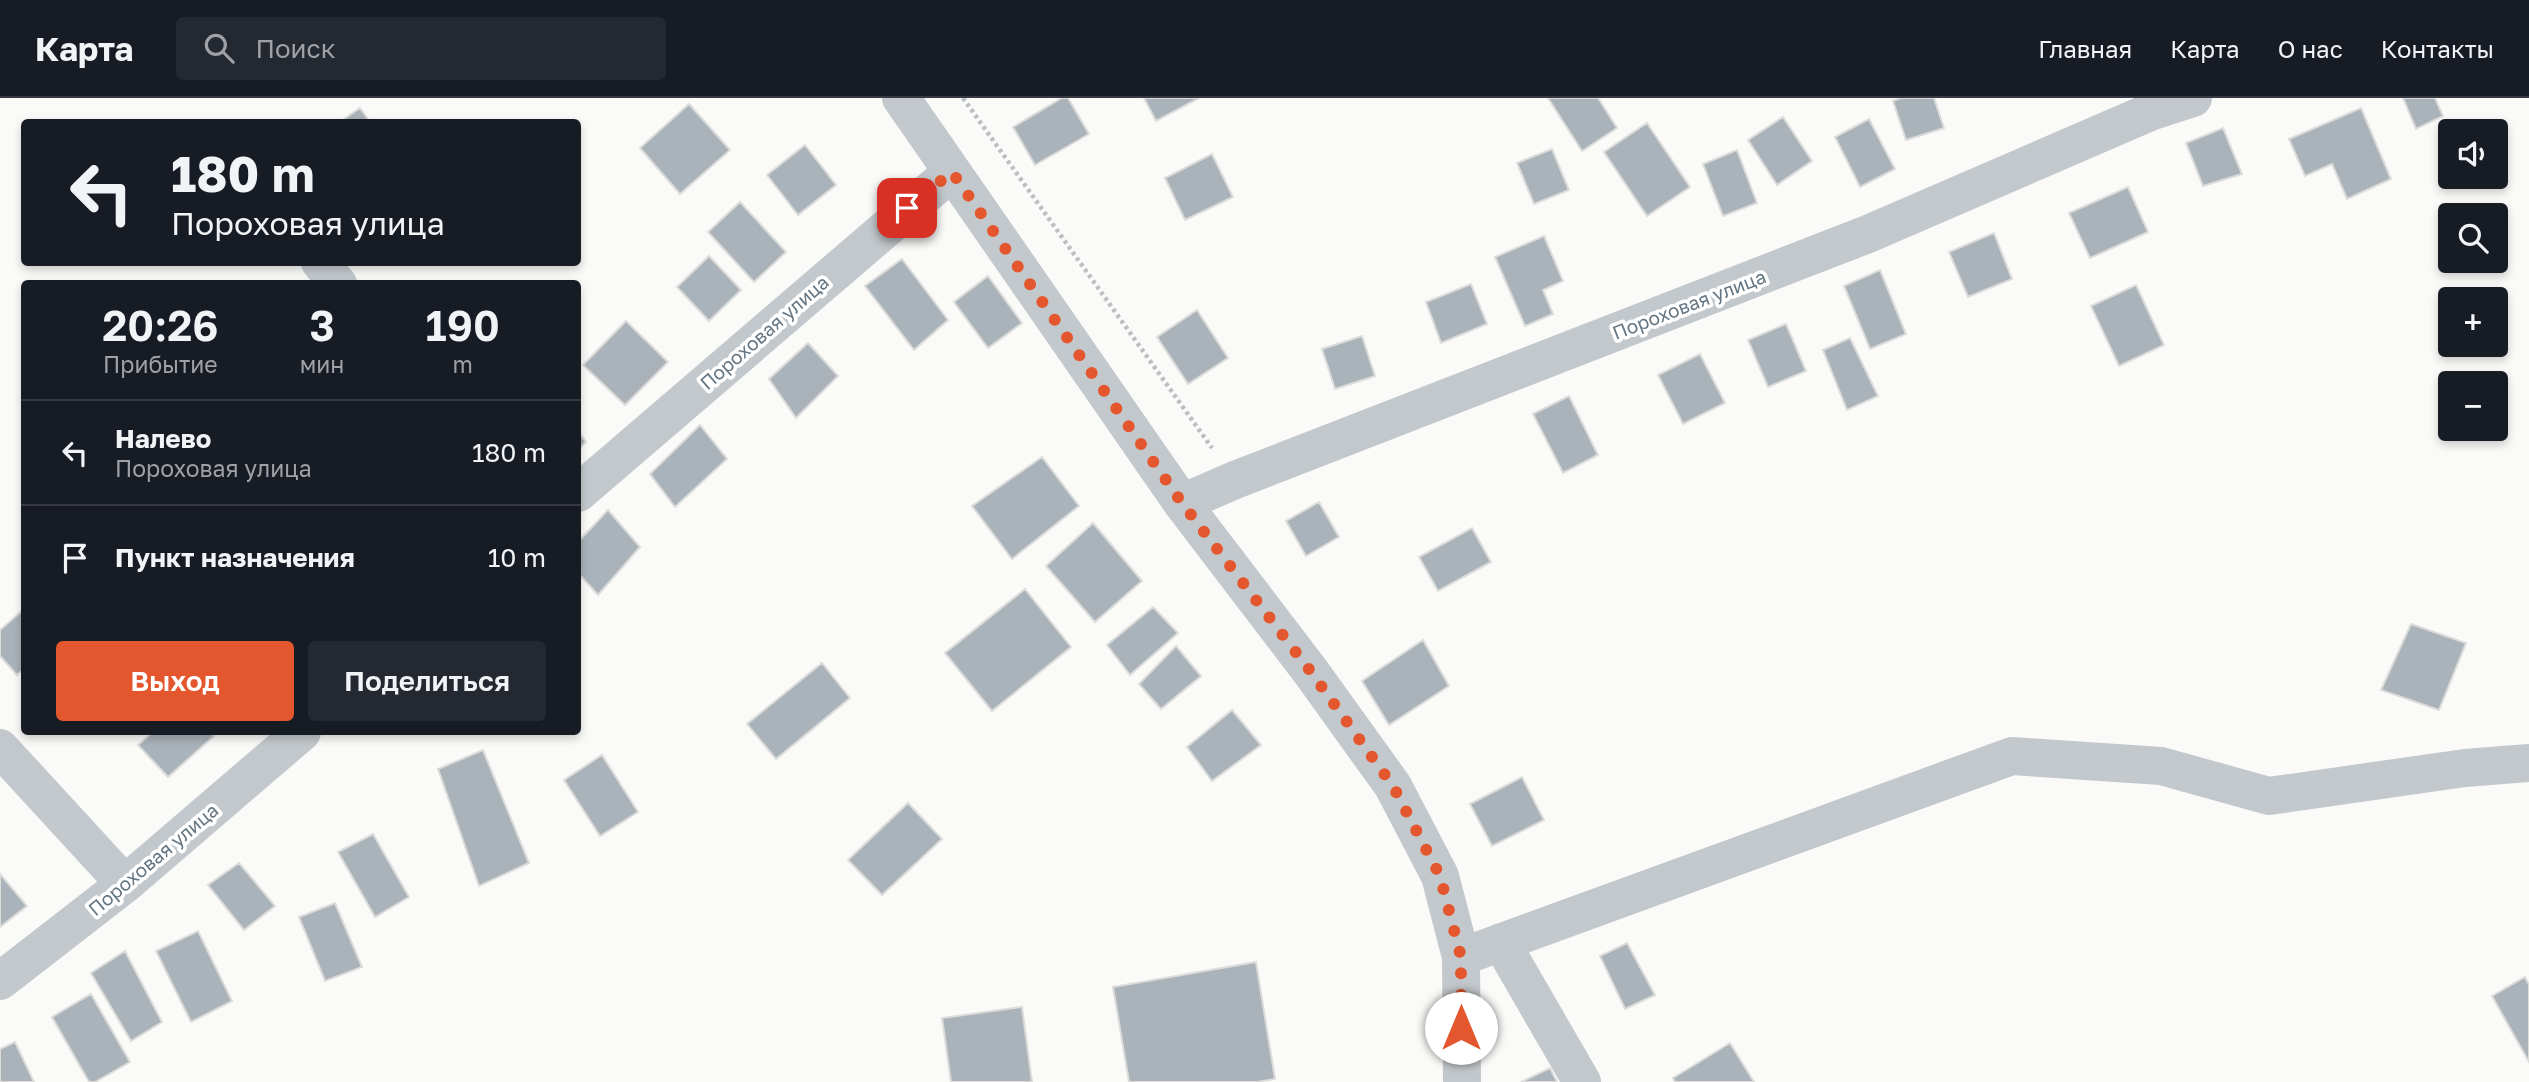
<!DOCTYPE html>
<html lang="ru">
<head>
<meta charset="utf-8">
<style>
	:root { --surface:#171b24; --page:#242831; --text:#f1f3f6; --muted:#9ea1a6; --line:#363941; --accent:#e4572e }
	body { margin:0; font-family:"Golos Text",sans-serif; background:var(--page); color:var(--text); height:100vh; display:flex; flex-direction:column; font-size:26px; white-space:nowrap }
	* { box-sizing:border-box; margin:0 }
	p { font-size:23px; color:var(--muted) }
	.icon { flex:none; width:38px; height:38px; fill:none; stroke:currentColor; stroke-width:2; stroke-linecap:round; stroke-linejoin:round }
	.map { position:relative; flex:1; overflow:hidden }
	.side { position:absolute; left:21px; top:182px; width:560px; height:455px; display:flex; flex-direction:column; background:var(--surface); border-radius:7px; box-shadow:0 4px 10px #0003 }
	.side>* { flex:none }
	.banner { position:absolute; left:21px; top:21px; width:560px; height:147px; border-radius:7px; box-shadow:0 4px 10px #0003; background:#171b24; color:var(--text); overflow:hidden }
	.tools { position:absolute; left:2438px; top:21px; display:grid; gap:14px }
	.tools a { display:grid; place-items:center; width:70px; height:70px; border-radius:7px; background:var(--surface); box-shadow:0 4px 10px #0003; font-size:35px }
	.pin { position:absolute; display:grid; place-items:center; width:60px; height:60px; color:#fff; margin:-30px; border-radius:14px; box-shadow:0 4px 10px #0006 }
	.me { position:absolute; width:77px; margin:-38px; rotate:0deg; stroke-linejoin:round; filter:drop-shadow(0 0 5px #0008) }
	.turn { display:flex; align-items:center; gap:24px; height:147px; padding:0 35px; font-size:32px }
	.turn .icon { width:91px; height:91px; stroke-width:2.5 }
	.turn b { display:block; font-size:49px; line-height:60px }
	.eta { display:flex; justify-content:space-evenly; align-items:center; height:119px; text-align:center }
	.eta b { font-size:42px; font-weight:600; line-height:49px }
	.action { display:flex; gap:14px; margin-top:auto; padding:14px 35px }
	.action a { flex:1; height:80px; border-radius:7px; background:var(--accent); color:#fff; font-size:28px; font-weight:600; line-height:80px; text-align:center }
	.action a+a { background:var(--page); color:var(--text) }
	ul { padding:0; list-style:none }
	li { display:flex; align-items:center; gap:21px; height:105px; padding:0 35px; border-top:2px solid var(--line) }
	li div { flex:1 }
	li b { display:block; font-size:26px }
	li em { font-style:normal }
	header { display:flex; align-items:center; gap:42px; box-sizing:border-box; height:98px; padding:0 35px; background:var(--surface); border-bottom:2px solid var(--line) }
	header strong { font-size:33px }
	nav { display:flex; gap:38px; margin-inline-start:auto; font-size:24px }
	.search { width:490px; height:63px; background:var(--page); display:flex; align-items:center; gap:18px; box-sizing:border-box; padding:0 24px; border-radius:7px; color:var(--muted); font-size:26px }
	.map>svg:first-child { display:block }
	.building { fill:#aab3b9; stroke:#dcdcda; stroke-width:2 }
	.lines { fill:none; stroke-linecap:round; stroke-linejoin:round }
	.path { stroke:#bbbfc2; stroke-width:4.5; stroke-dasharray:3.5 3.5; stroke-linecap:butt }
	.minor { stroke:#c3c8cc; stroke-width:38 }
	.route { stroke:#e4572e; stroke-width:12; stroke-dasharray:0 21.6 }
	.labels { text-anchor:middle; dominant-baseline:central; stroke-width:7; stroke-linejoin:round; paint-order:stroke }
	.street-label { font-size:19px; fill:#657683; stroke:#fff }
</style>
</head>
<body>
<header>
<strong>Карта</strong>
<div class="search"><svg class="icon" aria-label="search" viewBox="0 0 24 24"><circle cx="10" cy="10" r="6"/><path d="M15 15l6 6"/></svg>Поиск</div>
<nav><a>Главная</a><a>Карта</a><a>О нас</a><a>Контакты</a></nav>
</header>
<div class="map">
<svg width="2529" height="984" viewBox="0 0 2529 984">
	<rect width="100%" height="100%" fill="#fafaf8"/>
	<!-- building -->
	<path class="building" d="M 1062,0 L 1068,0 L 1089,36 L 1035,67 L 1013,29 Z
		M 1144,0 L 1199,0 L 1156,23 Z
		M 1548,0 L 1598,0 L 1617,30 L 1582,53 Z
		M 1901,0 L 1934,0 L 1944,30 L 1906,42 L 1893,3 Z
		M 2403,0 L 2435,0 L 2443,18 L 2416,31 Z
		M 689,6 L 730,52 L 680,96 L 640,50 Z
		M 360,10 L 370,24 L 340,24 Z
		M 2361,10 L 2391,81 L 2347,101 L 2332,66 L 2305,78 L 2289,41 Z
		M 1783,19 L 1812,63 L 1777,87 L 1748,42 Z
		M 1869,21 L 1895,71 L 1860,89 L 1835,39 Z
		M 1647,25 L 1690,89 L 1647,118 L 1604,54 Z
		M 2223,30 L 2242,76 L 2203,88 L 2186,45 Z
		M 805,47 L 836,87 L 798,117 L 767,77 Z
		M 1552,51 L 1569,92 L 1534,106 L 1517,65 Z
		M 1737,52 L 1757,105 L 1723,118 L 1703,66 Z
		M 1212,56 L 1233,99 L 1185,122 L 1165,80 Z
		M 2128,89 L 2148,134 L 2090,160 L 2069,115 Z
		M 740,104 L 786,154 L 754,184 L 708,134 Z
		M 1994,135 L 2012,181 L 1968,199 L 1949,154 Z
		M 1544,138 L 1563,183 L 1543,192 L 1553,216 L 1525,228 L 1495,159 Z
		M 709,158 L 741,192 L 709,223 L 677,189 Z
		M 902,161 L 948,222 L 914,252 L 865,188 Z
		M 1880,172 L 1906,236 L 1870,251 L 1844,188 Z
		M 988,178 L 1022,225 L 988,250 L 954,204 Z
		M 1471,186 L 1487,226 L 1441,245 L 1426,204 Z
		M 2136,187 L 2164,247 L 2119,268 L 2091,208 Z
		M 1197,212 L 1228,260 L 1188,286 L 1157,239 Z
		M 626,223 L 668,264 L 625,307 L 583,267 Z
		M 1786,226 L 1806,273 L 1768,289 L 1748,242 Z
		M 1362,238 L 1375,278 L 1335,291 L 1322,251 Z
		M 1850,240 L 1878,298 L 1847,312 L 1823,252 Z
		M 808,245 L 838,278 L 796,320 L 769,281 Z
		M 1700,256 L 1725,305 L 1683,326 L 1658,277 Z
		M 1569,298 L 1598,357 L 1563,375 L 1533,316 Z
		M 700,327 L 727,361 L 675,409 L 650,376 Z
		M 578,333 L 586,344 L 578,352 Z
		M 1042,359 L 1079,408 L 1012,461 L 972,408 Z
		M 1319,404 L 1339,439 L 1306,458 L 1286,423 Z
		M 608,412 L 640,449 L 598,497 L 578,475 L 578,444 Z
		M 1093,425 L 1142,483 L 1095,524 L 1046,468 Z
		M 1472,430 L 1491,464 L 1438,493 L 1419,459 Z
		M 1025,491 L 1071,549 L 992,613 L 945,555 Z
		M 1153,509 L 1178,535 L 1130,577 L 1107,547 Z
		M 24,511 L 24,571 L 17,577 L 0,558 L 0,532 Z
		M 2411,526 L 2466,545 L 2439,612 L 2381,592 Z
		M 1423,542 L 1449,588 L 1389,627 L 1362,583 Z
		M 1176,548 L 1201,578 L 1161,611 L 1139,586 Z
		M 822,565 L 850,600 L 776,661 L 747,626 Z
		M 1232,612 L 1261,647 L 1212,683 L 1187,649 Z
		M 153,634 L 209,634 L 214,638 L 168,679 L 138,647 Z
		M 483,652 L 529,765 L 479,788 L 438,671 Z
		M 602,657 L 638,714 L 600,738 L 564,682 Z
		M 1522,679 L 1544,722 L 1492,748 L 1470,706 Z
		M 908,705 L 942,741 L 882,797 L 848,762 Z
		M 373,736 L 409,799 L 375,819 L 338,754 Z
		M 239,765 L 275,808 L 244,832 L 208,787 Z
		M 0,776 L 27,808 L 0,829 Z
		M 335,805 L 362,869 L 325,883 L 299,819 Z
		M 198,833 L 232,903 L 191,924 L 156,853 Z
		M 1627,845 L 1655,897 L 1625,911 L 1600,858 Z
		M 125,853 L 162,924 L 131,943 L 91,875 Z
		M 1256,864 L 1275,981 L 1257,984 L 1129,984 L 1113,889 Z
		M 2525,879 L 2529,887 L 2529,964 L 2492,898 Z
		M 91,896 L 130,964 L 95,984 L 89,984 L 52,919 Z
		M 1022,909 L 1032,984 L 951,984 L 942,920 Z
		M 15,944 L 34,984 L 0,984 L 0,951 Z
		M 1730,945 L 1754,984 L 1675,984 L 1673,980 Z
		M 1550,970 L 1557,984 L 1521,984 Z"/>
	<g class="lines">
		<!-- path -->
		<path class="path" d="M 963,0 L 1212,350"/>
		<!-- minor -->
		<path class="minor" d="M 901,0 L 1182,405 L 1311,574 L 1393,688 L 1440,778 L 1461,859 L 1462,984
			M 320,164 L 338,186
			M 578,395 L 952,74
			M 1182,405 L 1235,382 L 1868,136 L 2150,14 L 2193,0
			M 0,650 L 125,786
			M 1501,844 L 1582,984
			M 1461,859 L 2012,658 L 2161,668 L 2269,698 L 2465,670 L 2529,665
			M 0,883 L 125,786 L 302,634"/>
	</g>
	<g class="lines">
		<!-- route -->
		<path class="route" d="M 907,110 L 952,74 L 1182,405 L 1311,574 L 1393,688 L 1440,778 L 1461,859 L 1461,930"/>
	</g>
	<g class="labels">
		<!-- street labels -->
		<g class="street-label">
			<text transform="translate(1689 206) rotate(-21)">Пороховая улица</text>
			<text transform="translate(764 234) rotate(-41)">Пороховая улица</text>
			<text transform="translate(153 761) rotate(-40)">Пороховая улица</text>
		</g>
	</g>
</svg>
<div class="tools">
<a><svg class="icon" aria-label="sound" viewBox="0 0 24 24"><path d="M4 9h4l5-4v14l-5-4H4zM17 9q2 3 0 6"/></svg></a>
<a><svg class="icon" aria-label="search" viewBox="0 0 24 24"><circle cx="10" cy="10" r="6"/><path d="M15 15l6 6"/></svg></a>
<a>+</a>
<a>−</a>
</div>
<div class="pin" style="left:907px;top:110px;background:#d93025"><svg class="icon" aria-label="arrive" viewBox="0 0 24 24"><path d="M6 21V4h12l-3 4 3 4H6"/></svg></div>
<svg class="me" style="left:1461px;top:930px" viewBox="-20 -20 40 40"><circle r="19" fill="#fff"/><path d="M0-13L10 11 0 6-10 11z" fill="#e4572e"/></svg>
<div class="banner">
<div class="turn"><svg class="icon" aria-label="left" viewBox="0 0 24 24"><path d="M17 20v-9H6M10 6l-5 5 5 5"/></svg><div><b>180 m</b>Пороховая улица</div></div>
</div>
<section class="side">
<div class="eta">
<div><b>20:26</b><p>Прибытие</p></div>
<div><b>3</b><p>мин</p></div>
<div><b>190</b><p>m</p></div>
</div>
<ul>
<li><svg class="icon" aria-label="left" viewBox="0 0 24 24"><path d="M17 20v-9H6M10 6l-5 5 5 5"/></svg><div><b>Налево</b><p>Пороховая улица</p></div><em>180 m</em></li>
<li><svg class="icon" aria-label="arrive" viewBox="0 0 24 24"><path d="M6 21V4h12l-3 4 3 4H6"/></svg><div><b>Пункт назначения</b></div><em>10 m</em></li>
</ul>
<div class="action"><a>Выход</a><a>Поделиться</a></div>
</section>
</div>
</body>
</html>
